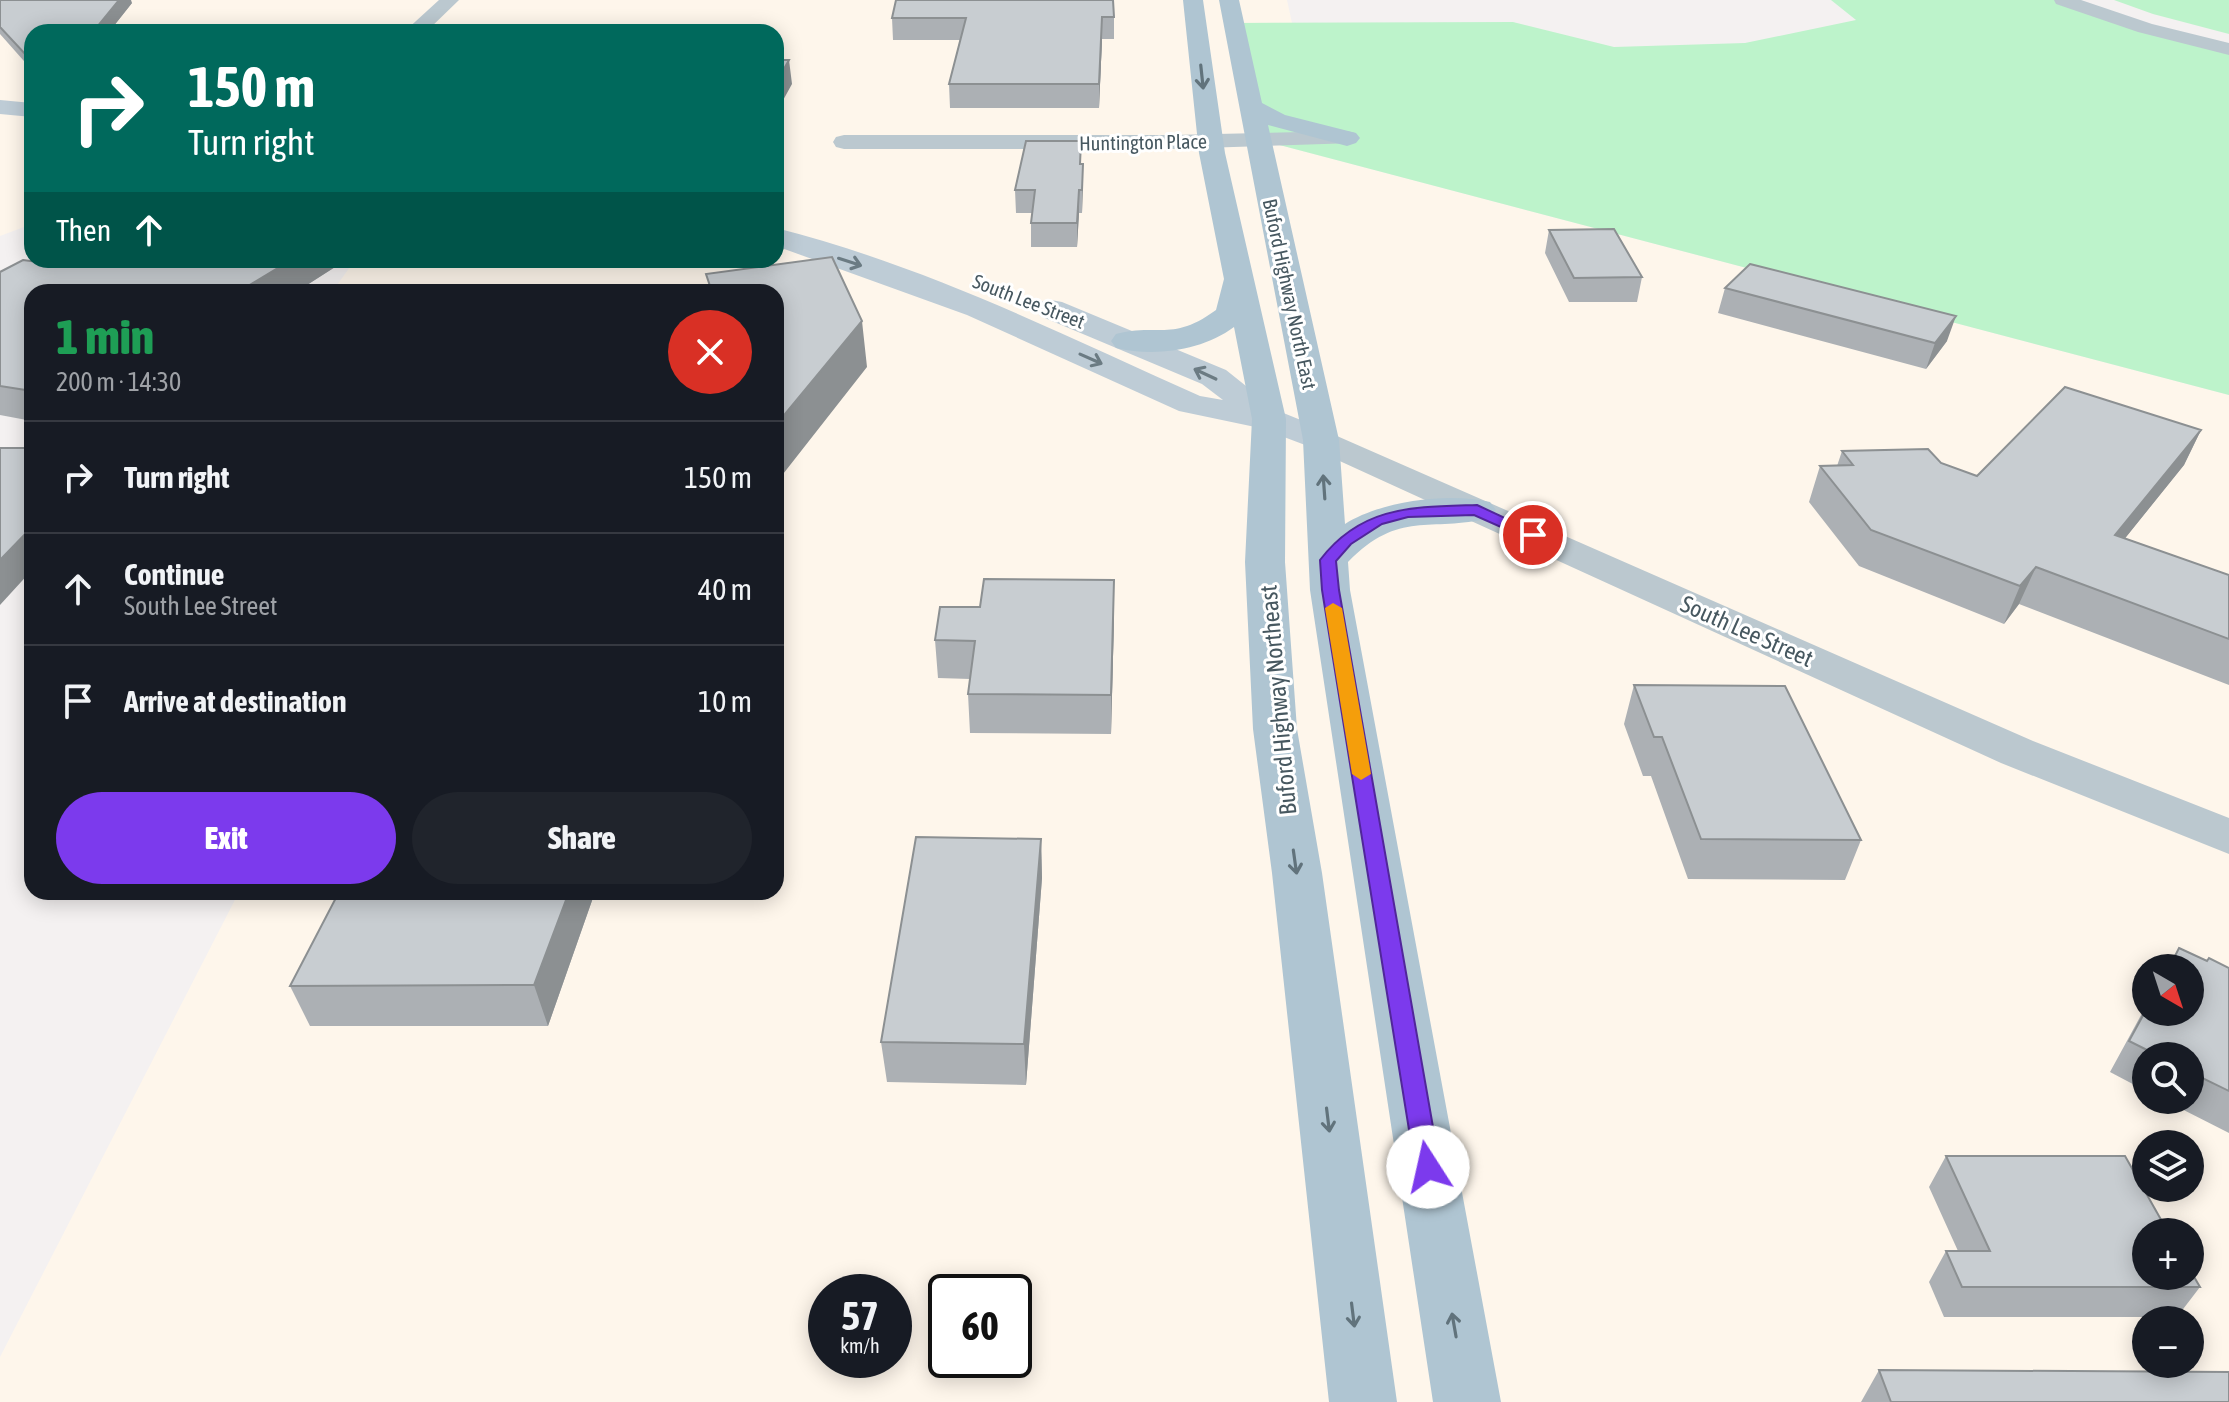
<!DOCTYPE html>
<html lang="en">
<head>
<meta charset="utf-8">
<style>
	:root { --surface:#171b24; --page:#20242c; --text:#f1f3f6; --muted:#9ea1a6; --line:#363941; --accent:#7c3aed }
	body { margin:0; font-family:"Asap Condensed",sans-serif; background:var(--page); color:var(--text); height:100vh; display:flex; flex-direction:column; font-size:30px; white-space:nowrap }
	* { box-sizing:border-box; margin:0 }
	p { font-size:26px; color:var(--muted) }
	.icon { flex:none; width:44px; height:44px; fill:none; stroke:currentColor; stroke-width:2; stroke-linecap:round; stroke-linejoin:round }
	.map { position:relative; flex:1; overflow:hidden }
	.drawer { position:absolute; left:24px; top:284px; width:760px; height:616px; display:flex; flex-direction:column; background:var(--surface); border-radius:24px; box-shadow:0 4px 20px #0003 }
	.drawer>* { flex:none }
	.hud { position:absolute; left:24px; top:24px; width:760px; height:244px; border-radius:24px; box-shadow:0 4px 20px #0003; background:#00695c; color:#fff; overflow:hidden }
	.needle { width:52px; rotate:141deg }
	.controls { position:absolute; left:2132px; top:954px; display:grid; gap:16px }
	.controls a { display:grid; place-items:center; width:72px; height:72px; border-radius:50%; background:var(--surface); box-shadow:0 4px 20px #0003; font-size:40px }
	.speed { position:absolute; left:808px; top:1274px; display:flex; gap:16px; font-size:40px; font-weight:700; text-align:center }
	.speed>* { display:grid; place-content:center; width:104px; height:104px; border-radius:50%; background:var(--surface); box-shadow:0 4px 20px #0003; line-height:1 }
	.speed small { font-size:20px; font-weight:400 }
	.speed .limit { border:4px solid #111; border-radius:12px; background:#fff; color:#111 }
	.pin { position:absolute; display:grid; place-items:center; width:68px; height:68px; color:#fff; margin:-34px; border:4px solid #fff; border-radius:50%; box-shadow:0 2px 8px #0007 }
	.me { position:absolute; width:88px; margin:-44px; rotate:350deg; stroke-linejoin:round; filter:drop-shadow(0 0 6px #0008) }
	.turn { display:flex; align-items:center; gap:28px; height:168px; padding:0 32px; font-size:36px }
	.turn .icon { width:104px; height:104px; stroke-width:2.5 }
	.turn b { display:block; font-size:56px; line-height:68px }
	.then { display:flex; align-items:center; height:76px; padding:0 32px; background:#0003; gap:16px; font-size:30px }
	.round { display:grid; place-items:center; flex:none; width:84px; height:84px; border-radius:42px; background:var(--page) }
	.summary { display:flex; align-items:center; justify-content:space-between; height:136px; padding:0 32px }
	h1 { font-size:48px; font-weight:800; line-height:60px; color:#1e9e55 }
	.button { display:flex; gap:16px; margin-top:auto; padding:16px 32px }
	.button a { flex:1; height:92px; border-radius:48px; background:var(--accent); color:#fff; font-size:32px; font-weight:800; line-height:92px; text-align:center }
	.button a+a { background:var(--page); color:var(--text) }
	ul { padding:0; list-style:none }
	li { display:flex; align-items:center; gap:24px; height:112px; padding:0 32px; border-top:2px solid var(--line) }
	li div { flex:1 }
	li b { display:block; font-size:30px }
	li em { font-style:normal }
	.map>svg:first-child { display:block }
	.commercial { fill:#fef6eb; fill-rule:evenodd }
	.green { fill:#bdf3cb }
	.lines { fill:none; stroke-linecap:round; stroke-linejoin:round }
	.minor { fill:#bbc8cf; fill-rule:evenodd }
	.tertiary { fill:#bbc8cf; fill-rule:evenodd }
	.secondary { fill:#beccd6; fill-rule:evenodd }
	.primary { fill:#afc5d2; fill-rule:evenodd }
	.wall { fill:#acb0b4 }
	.shaded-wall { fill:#8c9092 }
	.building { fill:#c8cdd1; stroke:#8c9092; stroke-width:2 }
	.oneway { stroke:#61737c }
	.oneway2 { stroke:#6b7b83 }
	.route { fill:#7c3aed; stroke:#51269a; stroke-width:2 }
	.slow { fill:#f59e0b }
	.labels { text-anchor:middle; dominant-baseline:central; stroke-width:6; stroke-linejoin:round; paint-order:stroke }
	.far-street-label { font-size:20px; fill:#475860; stroke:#fff }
	.street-label { font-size:24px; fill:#475860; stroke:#fff }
</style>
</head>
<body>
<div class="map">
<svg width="2229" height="1402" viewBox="0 0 2229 1402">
	<rect width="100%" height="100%" fill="#f4f1f1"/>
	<!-- commercial -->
	<path class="commercial" d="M 0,0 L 1287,0 L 1292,23 L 1232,23 L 1249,137 L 2229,395 L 2229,1402 L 0,1402 L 0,1357 L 239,892 L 776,892 L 776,292 L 332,292 L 355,260 L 776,260 L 776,32 L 32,32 L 32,224 L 0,236 ZM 2146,968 L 2190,968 L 2190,1012 L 2146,1012 ZM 2146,1056 L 2190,1056 L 2190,1100 L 2146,1100 ZM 2146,1144 L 2190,1144 L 2190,1188 L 2146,1188 ZM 2146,1232 L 2190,1232 L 2190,1276 L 2146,1276 ZM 826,1292 L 894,1292 L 894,1360 L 826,1360 ZM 946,1292 L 1014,1292 L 1014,1360 L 946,1360 ZM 2146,1320 L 2190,1320 L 2190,1364 L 2146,1364 Z"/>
	<!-- green -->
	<path class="green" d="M 1831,0 L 2056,0 L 2229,48 L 2229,395 L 1249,137 L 1232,23 L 1513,22 L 1614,47 L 1745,43 L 1856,20 Z
		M 2114,0 L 2229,0 L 2229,34 L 2153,14 Z"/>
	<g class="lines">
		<!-- minor -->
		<path class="minor" d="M 439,0 L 459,0 L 426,32 L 404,32 Z
			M 2054,0 L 2081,0 L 2152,24 L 2229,43 L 2229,55 L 2138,32 L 2056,4 Z
			M 1347,131 L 1355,133 L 1358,138 L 1355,143 L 1172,149 L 844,149 L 836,147 L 833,142 L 836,137 L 844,135 L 1172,135 Z"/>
		<!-- tertiary -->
		<path class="tertiary" d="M 1321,429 L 2033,741 L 2229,818 L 2229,854 L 2001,763 L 1309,447 L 1303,440 L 1309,433 Z"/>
		<!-- secondary -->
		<path class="secondary" d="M 0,100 L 32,103 L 32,117 L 0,114 Z
			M 776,228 C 923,265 1062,334 1200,396 L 1223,400 L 1202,384 L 1040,316 L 1036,309 L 1040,302 L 1051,300 L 1062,302 L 1226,370 L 1276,410 L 1333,433 L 1339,440 L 1333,447 L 1321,451 L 1260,428 L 1179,411 L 967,315 L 776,246 Z"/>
		<!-- primary -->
		<path class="primary" d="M 1183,0 L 1203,0 L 1225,153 L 1286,419 L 1285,562 L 1297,729 L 1322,873 L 1397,1402 L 1329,1402 L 1272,873 L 1253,729 L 1245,562 L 1252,419 L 1234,327 C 1202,351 1154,357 1116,348 L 1111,341 L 1116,334 C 1160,323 1172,342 1216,310 L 1224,279 L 1199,153 Z
			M 1219,0 L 1239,0 L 1262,103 L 1285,115 L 1356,133 L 1360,138 L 1356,143 L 1347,146 L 1268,125 L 1339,440 L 1345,524 C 1381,501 1449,492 1490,502 L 1496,510 L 1490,518 C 1429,533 1400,509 1348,562 L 1350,590 L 1501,1402 L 1433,1402 L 1310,590 L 1303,440 Z"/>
	</g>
	<!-- wall -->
	<path class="wall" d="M 0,0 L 132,3 L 109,32 L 32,32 L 31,69 L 0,34 Z
		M 1114,17 L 1114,39 L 1102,39 L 1099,108 L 950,108 L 949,84 L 960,40 L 893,40 L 892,18 Z
		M 1081,164 L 1083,164 L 1082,213 L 1079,213 L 1077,247 L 1031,247 L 1031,223 L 1032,213 L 1016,213 L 1015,190 Z
		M 1549,230 L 1642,277 L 1637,302 L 1569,302 L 1545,253 Z
		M 80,260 L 346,260 L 296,292 L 32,292 L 32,421 L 0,415 L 0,272 L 68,266 Z
		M 1725,288 L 1947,341 L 1926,369 L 1718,313 Z
		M 2201,430 L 2184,465 L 2125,538 L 2229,575 L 2229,685 L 2019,604 L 2004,624 L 1859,566 L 1809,502 L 1820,466 L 1837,466 L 1842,451 L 1941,463 L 1977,476 Z
		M 980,607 L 1114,618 L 1111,734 L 970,733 L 968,694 L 970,679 L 938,678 L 935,640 Z
		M 1634,685 L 1861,840 L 1845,880 L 1688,879 L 1651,776 L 1643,776 L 1624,724 Z
		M 1041,839 L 1042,878 L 1026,1085 L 887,1082 L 881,1042 Z
		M 339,892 L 595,892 L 548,1026 L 310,1026 L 290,986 Z
		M 2179,948 L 2207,961 L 2229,968 L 2229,1133 L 2164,1100 L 2190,1100 L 2190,1056 L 2146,1056 L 2146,1091 L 2110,1072 L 2146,1006 L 2146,1012 L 2190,968 L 2167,968 Z
		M 1946,1156 L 2200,1287 L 2177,1317 L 1944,1317 L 1929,1282 L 1946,1251 L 1958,1251 L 1929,1187 Z
		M 1879,1370 L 2229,1402 L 1861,1402 Z"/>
	<!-- shaded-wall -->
	<path class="shaded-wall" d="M 119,0 L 131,0 L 132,3 L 109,32 L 93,32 Z
		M 1102,17 L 1102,39 L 1099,108 L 1099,84 Z
		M 26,55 L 32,55 L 32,69 L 31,69 Z
		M 789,60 L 792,84 L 776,113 L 776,83 Z
		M 1083,164 L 1083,186 L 1082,213 L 1082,190 Z
		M 1079,190 L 1079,213 L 1077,247 L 1077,223 Z
		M 291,260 L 346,260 L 296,292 L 241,292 L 240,291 Z
		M 1956,316 L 1947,341 L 1926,369 L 1935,343 Z
		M 862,321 L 867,367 L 776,483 L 776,425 Z
		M 2201,430 L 2184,465 L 2098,572 L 2115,535 Z
		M 32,527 L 32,570 L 0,605 L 0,560 Z
		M 2036,567 L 2019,604 L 2004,624 L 2020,586 Z
		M 1114,580 L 1114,618 L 1111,734 L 1111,695 Z
		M 1041,839 L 1042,878 L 1026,1085 L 1024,1044 Z
		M 569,892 L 595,892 L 548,1026 L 534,985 Z"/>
	<!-- building -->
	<path class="building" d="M 0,0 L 119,0 L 93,32 L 32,32 L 32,55 L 26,55 L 0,27 Z
		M 896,0 L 1113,0 L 1114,17 L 1102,17 L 1099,84 L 949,84 L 966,18 L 892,18 Z
		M 776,60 L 789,60 L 776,83 Z
		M 1026,141 L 1081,141 L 1080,164 L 1083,164 L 1082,190 L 1079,190 L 1077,223 L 1031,223 L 1035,190 L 1015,190 Z
		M 1614,229 L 1642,277 L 1574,278 L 1549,230 Z
		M 832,257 L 862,321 L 776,425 L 776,292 L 712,292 L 706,274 Z
		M 23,260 L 68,266 L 80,260 L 291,260 L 240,291 L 247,292 L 32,292 L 32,391 L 0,386 L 0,272 Z
		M 1750,264 L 1956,316 L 1935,343 L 1725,288 Z
		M 2065,387 L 2201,430 L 2115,535 L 2229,575 L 2229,639 L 2036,567 L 2020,586 L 1871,530 L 1820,466 L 1853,465 L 1842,451 L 1928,449 L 1941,463 L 1977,476 Z
		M 0,448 L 32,448 L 32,527 L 0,560 Z
		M 984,579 L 1114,580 L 1111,695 L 968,694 L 975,641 L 935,640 L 940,607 L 980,607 Z
		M 1634,685 L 1785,686 L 1861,840 L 1701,839 L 1662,737 L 1654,737 Z
		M 916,837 L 1041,839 L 1024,1044 L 881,1042 Z
		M 339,892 L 569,892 L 534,985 L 290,986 Z
		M 2179,948 L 2207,961 L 2209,958 L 2229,968 L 2229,1091 L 2190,1072 L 2190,1056 L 2159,1056 L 2129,1041 L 2146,1010 L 2146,1012 L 2190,1012 L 2190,968 L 2169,968 Z
		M 1946,1156 L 2125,1156 L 2168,1232 L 2146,1232 L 2146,1276 L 2190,1276 L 2190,1270 L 2200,1287 L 1962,1287 L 1946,1251 L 1990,1251 Z
		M 1879,1370 L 2229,1372 L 2229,1402 L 1891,1402 Z"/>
	<!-- one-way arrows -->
	<defs><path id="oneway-shaft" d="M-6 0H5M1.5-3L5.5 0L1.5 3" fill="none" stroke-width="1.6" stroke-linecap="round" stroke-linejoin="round" transform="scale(2)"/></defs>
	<g class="oneway">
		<use href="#oneway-shaft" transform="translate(1202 77) rotate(84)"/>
		<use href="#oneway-shaft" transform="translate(1324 487) rotate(-94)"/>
		<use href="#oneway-shaft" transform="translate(1295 862) rotate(82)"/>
		<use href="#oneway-shaft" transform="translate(1328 1120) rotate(83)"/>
		<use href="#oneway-shaft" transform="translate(1353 1315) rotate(83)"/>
		<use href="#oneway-shaft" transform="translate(1454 1325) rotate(-100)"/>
	</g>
	<g class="oneway2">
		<use href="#oneway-shaft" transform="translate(850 262) rotate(18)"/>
		<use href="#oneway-shaft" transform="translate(1091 359) rotate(24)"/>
		<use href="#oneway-shaft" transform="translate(1205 374) rotate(-155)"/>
	</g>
	<!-- route -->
	<path class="route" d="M 1477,505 L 1541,535 L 1533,540 L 1528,539 L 1474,515 L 1408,517 L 1382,524 L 1351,544 L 1336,561 L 1339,590 L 1440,1167 L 1437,1175 L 1428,1178 L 1419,1175 L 1415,1167 L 1322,590 L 1320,560 C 1362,505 1414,507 1477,505 Z"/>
	<!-- slow -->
	<path class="slow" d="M 1333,603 L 1342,608 L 1371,774 L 1361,780 L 1352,774 L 1325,608 Z"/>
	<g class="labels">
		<!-- far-street labels -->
		<g class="far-street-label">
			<text transform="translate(1143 142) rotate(-1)">Huntington Place</text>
			<text transform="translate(1290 294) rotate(78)">Buford Highway North East</text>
			<text transform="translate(1029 301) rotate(21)">South Lee Street</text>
		</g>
		<!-- street labels -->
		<g class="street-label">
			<text transform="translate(1747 631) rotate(24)">South Lee Street</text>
			<text transform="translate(1278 700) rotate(-95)">Buford Highway Northeast</text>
		</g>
	</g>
</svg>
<div class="controls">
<a><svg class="needle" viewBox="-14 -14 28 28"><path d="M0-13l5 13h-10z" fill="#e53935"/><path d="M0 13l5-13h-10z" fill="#9ea1a6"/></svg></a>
<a><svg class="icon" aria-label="search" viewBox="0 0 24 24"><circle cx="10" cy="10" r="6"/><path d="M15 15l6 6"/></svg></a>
<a><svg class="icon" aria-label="layers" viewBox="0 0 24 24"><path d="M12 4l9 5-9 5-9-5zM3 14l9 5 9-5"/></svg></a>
<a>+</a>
<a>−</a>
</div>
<div class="speed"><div>57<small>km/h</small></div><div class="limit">60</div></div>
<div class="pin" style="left:1533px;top:535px;background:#d93025"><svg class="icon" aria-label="arrive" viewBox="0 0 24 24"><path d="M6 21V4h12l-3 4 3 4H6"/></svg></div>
<svg class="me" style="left:1428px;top:1167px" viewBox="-20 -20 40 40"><circle r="19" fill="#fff"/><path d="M0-13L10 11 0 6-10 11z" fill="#7c3aed"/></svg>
<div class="hud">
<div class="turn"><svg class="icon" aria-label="right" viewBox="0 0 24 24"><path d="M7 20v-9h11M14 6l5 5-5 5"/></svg><div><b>150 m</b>Turn right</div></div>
<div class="then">Then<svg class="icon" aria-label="ahead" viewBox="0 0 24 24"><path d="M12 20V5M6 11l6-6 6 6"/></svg></div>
</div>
<section class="drawer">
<div class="summary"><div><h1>1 min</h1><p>200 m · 14:30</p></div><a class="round" style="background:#d93025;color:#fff"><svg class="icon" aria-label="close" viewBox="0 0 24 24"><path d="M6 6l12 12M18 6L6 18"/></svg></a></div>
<ul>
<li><svg class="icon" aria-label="right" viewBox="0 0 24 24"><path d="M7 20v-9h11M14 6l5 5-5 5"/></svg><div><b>Turn right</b></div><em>150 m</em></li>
<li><svg class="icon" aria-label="ahead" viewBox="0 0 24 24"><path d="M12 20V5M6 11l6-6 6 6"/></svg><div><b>Continue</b><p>South Lee Street</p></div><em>40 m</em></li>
<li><svg class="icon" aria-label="arrive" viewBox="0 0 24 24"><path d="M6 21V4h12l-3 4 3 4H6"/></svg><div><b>Arrive at destination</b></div><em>10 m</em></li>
</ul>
<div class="button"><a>Exit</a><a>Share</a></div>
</section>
</div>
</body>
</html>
